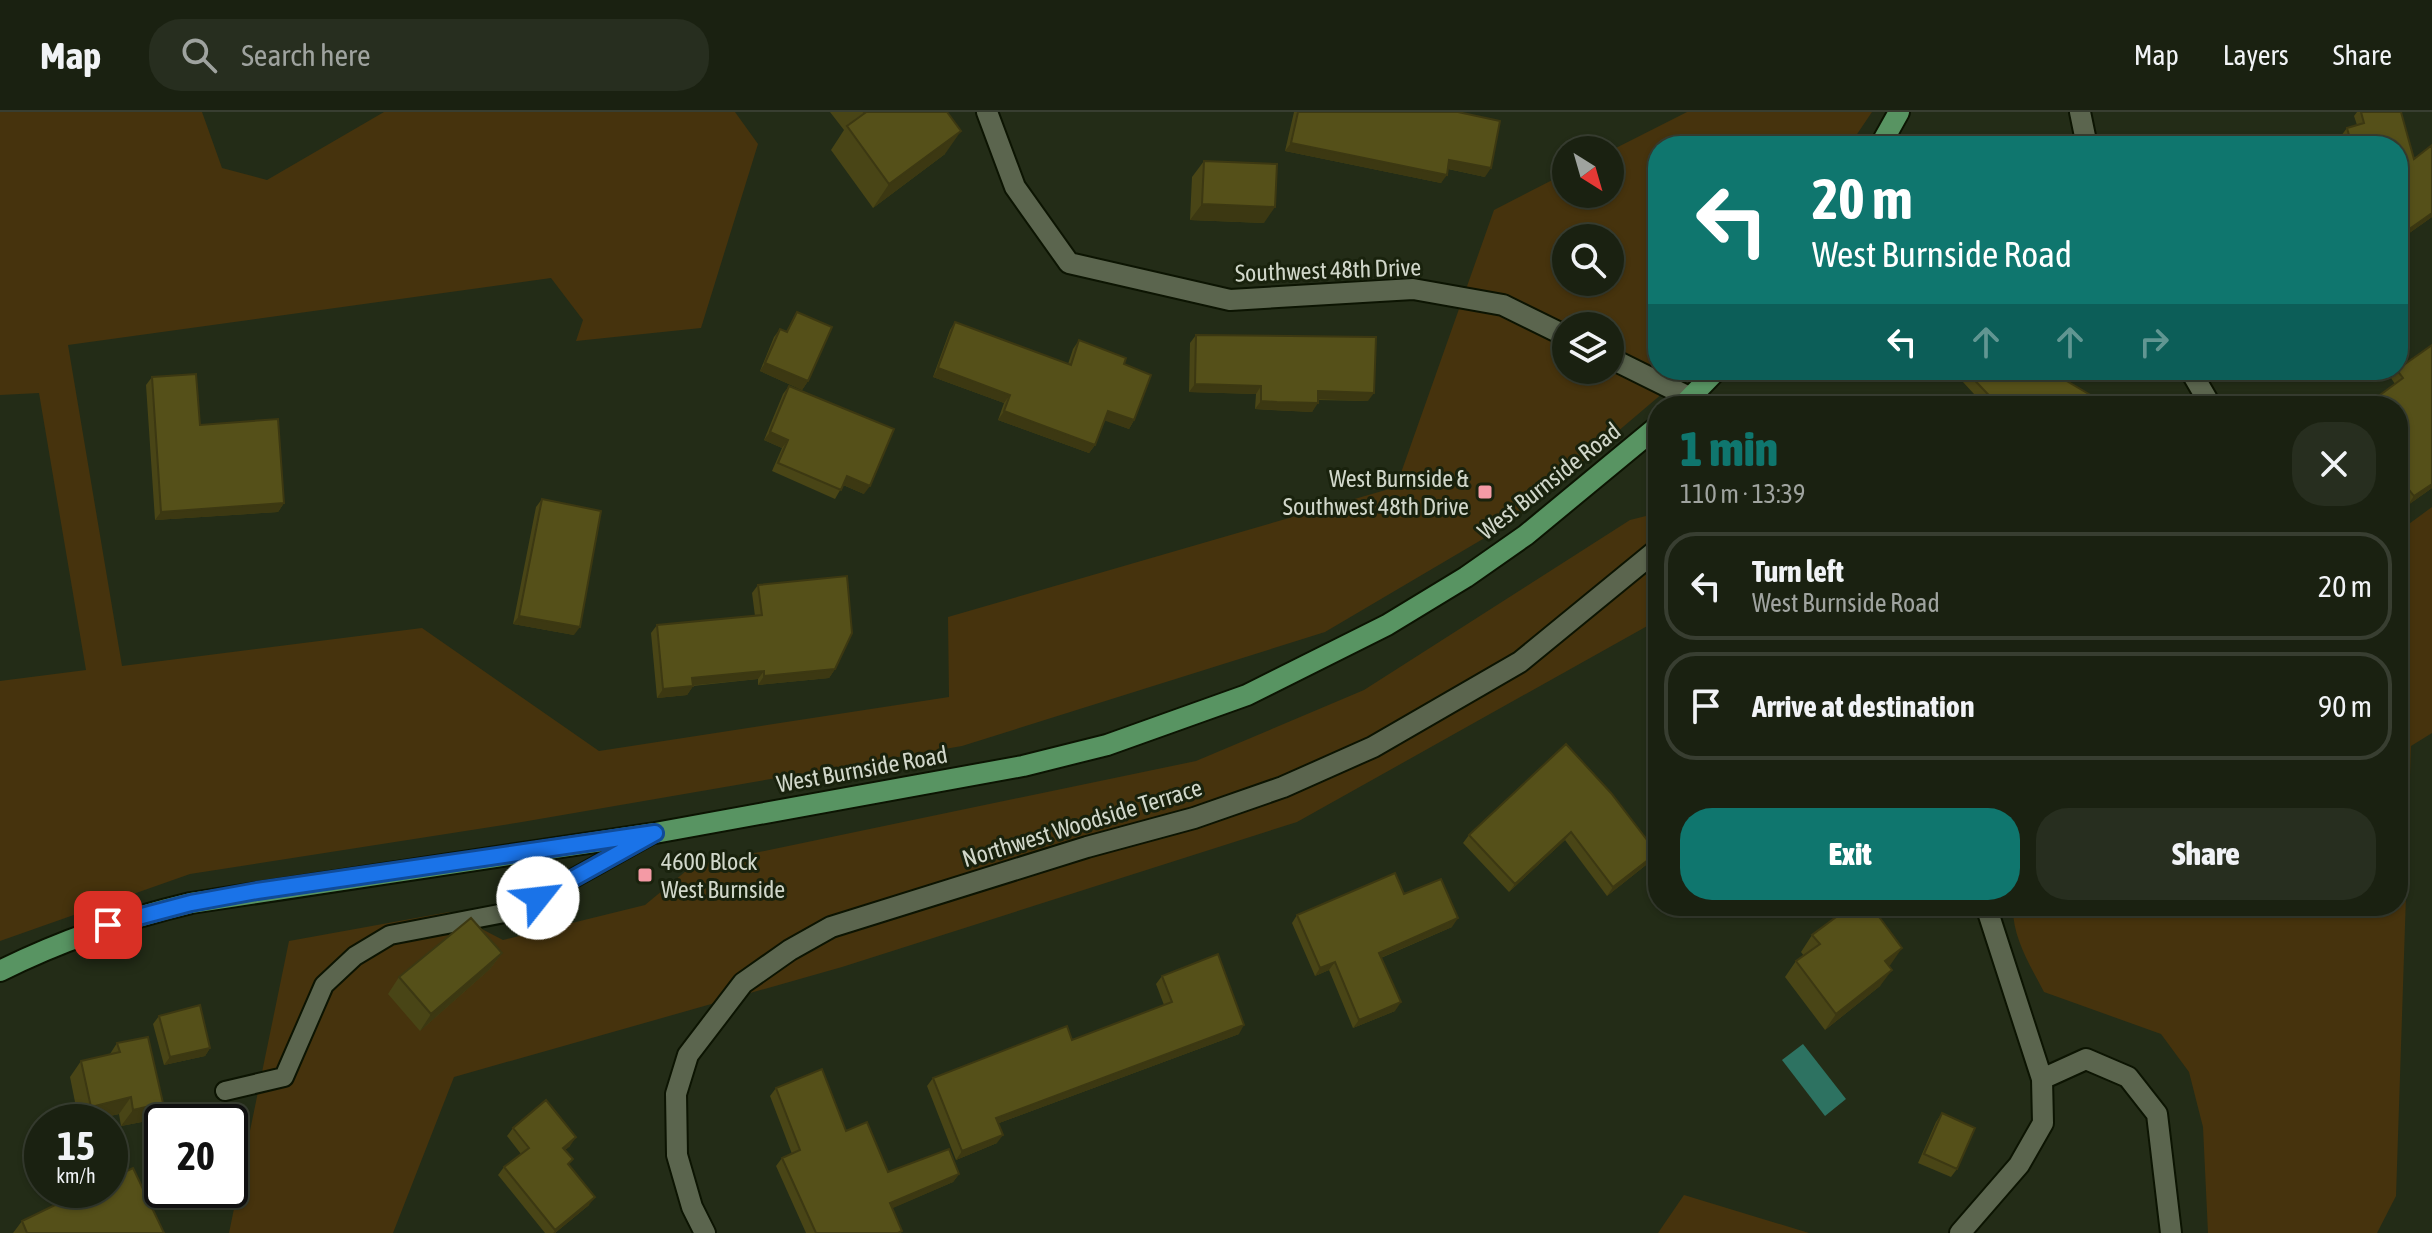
<!DOCTYPE html>
<html lang="en">
<head>
<meta charset="utf-8">
<style>
	:root { --surface:#1a2111; --page:#272e1f; --text:#f1f3f6; --muted:#9fa39f; --line:#383e31; --accent:#0f766e }
	body { margin:0; font-family:"Asap Condensed",sans-serif; background:var(--page); color:var(--text); height:100vh; display:flex; flex-direction:column; font-size:30px; white-space:nowrap }
	* { box-sizing:border-box; margin:0 }
	p { font-size:26px; color:var(--muted) }
	.icon { flex:none; width:44px; height:44px; fill:none; stroke:currentColor; stroke-width:2; stroke-linecap:round; stroke-linejoin:round }
	.map { position:relative; flex:1; overflow:hidden }
	.sheet { position:absolute; left:1648px; top:284px; width:760px; height:520px; display:flex; flex-direction:column; background:var(--surface); border-radius:32px; box-shadow:0 2px 6px #0004,0 0 0 2px var(--line) }
	.sheet>* { flex:none }
	.guide { position:absolute; left:1648px; top:24px; width:760px; height:244px; border-radius:32px; box-shadow:0 2px 6px #0004,0 0 0 2px var(--line); background:#0f766e; color:#fff; overflow:hidden }
	.needle { width:52px; rotate:143deg }
	.controls { position:absolute; left:1552px; top:24px; display:grid; gap:16px }
	.controls a { display:grid; place-items:center; width:72px; height:72px; border-radius:50%; background:var(--surface); box-shadow:0 2px 6px #0004,0 0 0 2px var(--line); font-size:40px }
	.speed { position:absolute; left:24px; top:992px; display:flex; gap:16px; font-size:40px; font-weight:700; text-align:center }
	.speed>* { display:grid; place-content:center; width:104px; height:104px; border-radius:50%; background:var(--surface); box-shadow:0 2px 6px #0004,0 0 0 2px var(--line); line-height:1 }
	.speed small { font-size:20px; font-weight:400 }
	.speed .limit { border:4px solid #111; border-radius:12px; background:#fff; color:#111 }
	.pin { position:absolute; display:grid; place-items:center; width:68px; height:68px; color:#fff; margin:-34px; border-radius:16px; box-shadow:0 4px 12px #0006 }
	.me { position:absolute; width:88px; margin:-44px; rotate:61deg; stroke-linejoin:round; filter:drop-shadow(0 0 6px #0008) }
	.turn { display:flex; align-items:center; gap:28px; height:168px; padding:0 32px; font-size:36px }
	.turn .icon { width:104px; height:104px; stroke-width:2.5 }
	.turn b { display:block; font-size:56px; line-height:68px }
	.lanes { display:flex; align-items:center; height:76px; padding:0 32px; background:#0003; justify-content:center; gap:40px; direction:ltr }
	.lanes .off { opacity:.35 }
	.round { display:grid; place-items:center; flex:none; width:84px; height:84px; border-radius:32px; background:var(--page) }
	.headline { display:flex; align-items:center; justify-content:space-between; height:136px; padding:0 32px }
	h1 { font-size:48px; font-weight:800; line-height:60px; color:var(--accent) }
	.action { display:flex; gap:16px; margin-top:auto; padding:16px 32px }
	.action a { flex:1; height:92px; border-radius:32px; background:var(--accent); color:#fff; font-size:32px; font-weight:800; line-height:92px; text-align:center }
	.action a+a { background:var(--page); color:var(--text) }
	ul { padding:0; list-style:none }
	li { display:flex; align-items:center; gap:24px; height:108px; margin:0 16px 12px; padding:0 16px; border:4px solid var(--line); border-radius:32px }
	li div { flex:1 }
	li b { display:block; font-size:30px }
	li em { font-style:normal }
	header { display:flex; align-items:center; gap:48px; box-sizing:border-box; height:112px; padding:0 40px; background:var(--surface); border-bottom:2px solid var(--line) }
	header strong { font-size:38px }
	nav { display:flex; gap:44px; margin-inline-start:auto; font-size:28px }
	.search { width:560px; height:72px; background:var(--page); display:flex; align-items:center; gap:20px; box-sizing:border-box; padding:0 28px; border-radius:32px; color:var(--muted); font-size:30px }
	.map>svg:first-child { display:block }
	.green { fill:#46330d; fill-rule:evenodd }
	.water { fill:#2d7261 }
	.lines { fill:none; stroke-linecap:round; stroke-linejoin:round }
	.service-casing { stroke:#0c1402; stroke-width:22 }
	.minor-casing { stroke:#0c1402; stroke-width:24 }
	.primary-casing { stroke:#0c1402; stroke-width:24 }
	.service { stroke:#5b654e; stroke-width:18 }
	.minor { stroke:#5b654e; stroke-width:20 }
	.primary { stroke:#589462; stroke-width:20 }
	.wall { fill:#494516 }
	.shaded-wall { fill:#3c3812 }
	.building { fill:#555019; stroke:#3c3812; stroke-width:2 }
	.route-casing { stroke:#114b97; stroke-width:20 }
	.route { stroke:#1a73e8; stroke-width:14 }
	.poi-dot { fill:#f49aa5; stroke:#19220d; stroke-width:3 }
	.labels { text-anchor:middle; dominant-baseline:central; stroke-width:6; stroke-linejoin:round; paint-order:stroke }
	.street-label { font-size:24px; fill:#d1d7ca; stroke:#19220d }
	.poi-label { font-size:24px; fill:#d1d7ca; stroke:#19220d; text-anchor:end }
</style>
</head>
<body>
<header>
<strong>Map</strong>
<div class="search"><svg class="icon" aria-label="search" viewBox="0 0 24 24"><circle cx="10" cy="10" r="6"/><path d="M15 15l6 6"/></svg>Search here</div>
<nav><a>Map</a><a>Layers</a><a>Share</a></nav>
</header>
<div class="map">
<svg width="2432" height="1121" viewBox="0 0 2432 1121">
	<rect width="100%" height="100%" fill="#232c17"/>
	<!-- green -->
	<path class="green" d="M 0,0 L 202,0 L 222,56 L 267,68 L 384,0 L 735,0 L 758,32 L 701,216 L 576,229 L 583,208 L 551,166 L 68,233 L 122,554 L 422,516 L 599,639 L 949,585 L 948,505 L 1396,375 L 1494,98 L 1566,61 L 1566,82 L 1610,82 L 1610,39 L 1687,0 L 1872,0 L 1849,34 L 1658,34 L 1658,258 L 1690,258 L 1510,411 L 1325,520 L 962,634 L 522,710 L 190,762 L 0,829 L 0,569 L 86,558 L 39,281 L 0,283 ZM 1566,126 L 1610,126 L 1610,170 L 1566,170 ZM 1566,214 L 1610,214 L 1610,258 L 1566,258 Z
		M 2432,395 L 2432,621 L 2411,634 L 2396,1084 L 2377,1121 L 2208,1121 L 2203,1015 L 2189,960 L 2161,922 L 2044,880 C 2030,853 2012,825 2013,794 L 2398,794 L 2398,420 Z
		M 1658,401 L 1658,508 L 1297,710 L 842,855 L 454,965 L 393,1121 L 229,1121 L 289,829 L 449,800 L 503,828 L 645,793 L 692,754 L 1196,649 L 1364,578 L 1630,408 Z
		M 1684,1083 L 1809,1121 L 1658,1121 Z"/>
	<!-- water -->
	<path class="water" d="M 1803,932 L 1846,987 L 1825,1004 L 1782,948 Z"/>
	<g class="lines">
		<!-- service casing -->
		<g class="service-casing">
			<path id="service" d="M 225,979 L 284,965 L 324,873 L 355,844 L 390,823 L 515,799 L 649,724"/>
		</g>
		<!-- minor casing -->
		<g class="minor-casing">
			<path id="minor" d="M 987,0 L 1015,75 L 1069,151 L 1230,188 L 1413,177 L 1503,193 L 1566,224
				M 2080,0 L 2087,34
				M 1610,246 L 1707,294
				M 2190,258 L 2211,294
				M 2042,967 L 2086,947 L 2128,965 L 2157,1002 L 2171,1121
				M 705,1121 L 692,1095 L 677,1043 L 676,982 L 688,943 L 743,871 L 790,838 L 831,815 L 1087,735 L 1194,706 L 1283,675 L 1373,635 L 1520,550 L 1658,437
				M 1960,1121 L 2019,1053 L 2043,1011 L 2042,967 L 1986,794"/>
		</g>
		<!-- primary casing -->
		<g class="primary-casing">
			<path id="primary" d="M 1880,34 L 1899,0
				M 1682,294 L 1717,258
				M 0,859 C 62,828 124,807 191,791 L 655,721 L 1023,654 L 1107,633 L 1247,583 L 1387,513 L 1466,465 L 1526,423 L 1658,314"/>
		</g>
		<!-- service -->
		<use href="#service" class="service"/>
		<!-- minor -->
		<use href="#minor" class="minor"/>
		<!-- primary -->
		<use href="#primary" class="primary"/>
	</g>
	<!-- wall -->
	<path class="wall" d="M 830,0 L 947,0 L 945,42 L 873,96 L 831,38 L 844,18 Z
		M 1294,0 L 1458,0 L 1485,65 L 1448,57 L 1441,71 L 1285,39 Z
		M 2357,0 L 2401,0 L 2414,47 L 2432,33 L 2432,105 L 2398,129 L 2398,34 L 2344,34 L 2341,24 L 2347,16 L 2357,13 L 2354,4 Z
		M 1204,49 L 1264,111 L 1190,108 L 1192,65 Z
		M 797,200 L 808,269 L 802,278 L 760,259 L 774,225 L 780,217 L 786,220 Z
		M 955,210 L 1068,252 L 1073,237 L 1079,228 L 1124,252 L 1134,308 L 1129,317 L 1105,308 L 1095,333 L 1089,341 L 998,308 L 1004,291 L 933,265 L 950,218 Z
		M 1196,223 L 1368,289 L 1318,288 L 1312,300 L 1271,298 L 1255,297 L 1256,282 L 1189,280 L 1190,231 Z
		M 2432,233 L 2432,376 L 2408,393 L 2398,380 L 2398,294 L 2395,272 L 2391,266 L 2397,258 Z
		M 1952,258 L 2048,258 L 2109,294 L 1985,294 Z
		M 152,265 L 200,313 L 284,391 L 278,400 L 155,408 L 146,273 Z
		M 789,274 L 864,382 L 843,373 L 835,387 L 772,359 L 782,336 L 764,328 L 783,282 Z
		M 542,387 L 574,523 L 513,512 L 536,395 Z
		M 758,473 L 835,557 L 829,566 L 758,573 L 758,567 L 693,574 L 687,583 L 657,586 L 651,521 L 657,513 L 755,504 L 752,481 Z
		M 1566,632 L 1651,749 L 1607,784 L 1565,728 L 1509,780 L 1463,731 L 1469,723 Z
		M 1404,782 L 1452,815 L 1381,846 L 1395,899 L 1353,916 L 1329,858 L 1315,864 L 1292,811 L 1297,803 Z
		M 1812,823 L 1891,852 L 1888,854 L 1880,874 L 1825,918 L 1785,865 L 1796,849 L 1804,844 L 1801,840 Z
		M 502,841 L 490,857 L 420,919 L 388,882 L 399,865 Z
		M 1162,864 L 1239,922 L 999,1011 L 997,1031 L 956,1048 L 927,974 L 933,966 L 1072,928 L 1164,893 L 1156,872 Z
		M 159,904 L 210,936 L 205,944 L 164,953 L 153,912 Z
		M 117,931 L 163,991 L 152,1008 L 121,1014 L 119,1002 L 84,1010 L 79,1010 L 70,965 L 81,949 L 110,942 Z
		M 776,976 L 846,1019 L 888,1060 L 959,1062 L 953,1070 L 892,1096 L 901,1121 L 806,1121 L 776,1054 L 782,1046 L 792,1042 L 770,984 Z
		M 1942,1001 L 1957,1057 L 1951,1065 L 1918,1051 L 1936,1010 Z
		M 513,1016 L 570,1034 L 565,1038 L 569,1053 L 589,1093 L 555,1121 L 545,1121 L 498,1063 L 504,1055 L 521,1042 L 507,1024 Z
		M 22,1109 L 164,1121 L 13,1121 Z"/>
	<!-- shaded-wall -->
	<path class="shaded-wall" d="M 961,19 L 945,42 L 873,96 L 889,72 Z
		M 1291,31 L 1447,63 L 1441,71 L 1285,39 Z
		M 1449,48 L 1491,56 L 1485,65 L 1444,56 Z
		M 1202,92 L 1275,95 L 1264,111 L 1190,108 Z
		M 2432,101 L 2432,105 L 2398,129 L 2398,125 Z
		M 765,251 L 808,269 L 802,278 L 760,259 Z
		M 938,256 L 1010,283 L 1004,291 L 933,265 Z
		M 1195,272 L 1261,274 L 1256,282 L 1189,280 Z
		M 1318,279 L 1374,281 L 1368,289 L 1312,287 Z
		M 1261,289 L 1318,291 L 1312,300 L 1255,297 Z
		M 1004,299 L 1095,333 L 1089,341 L 998,308 Z
		M 1108,299 L 1134,308 L 1129,317 L 1103,308 Z
		M 770,320 L 788,328 L 782,336 L 764,328 Z
		M 847,364 L 870,374 L 864,382 L 841,372 Z
		M 2432,372 L 2432,376 L 2408,393 L 2414,384 Z
		M 284,391 L 278,400 L 155,408 L 161,400 Z
		M 519,504 L 580,515 L 574,523 L 513,512 Z
		M 835,557 L 829,566 L 758,573 L 764,564 Z
		M 764,559 L 758,567 L 686,574 L 692,566 Z
		M 693,574 L 687,583 L 657,586 L 663,577 Z
		M 1571,720 L 1565,728 L 1509,780 L 1515,772 Z
		M 1657,741 L 1651,749 L 1607,784 L 1613,775 Z
		M 1458,806 L 1452,815 L 1373,849 L 1379,841 Z
		M 1902,836 L 1891,852 L 1873,865 L 1885,849 Z
		M 502,841 L 490,857 L 420,919 L 431,902 Z
		M 1335,850 L 1329,858 L 1315,864 L 1320,856 Z
		M 1892,858 L 1880,874 L 1825,918 L 1836,902 Z
		M 1401,890 L 1395,899 L 1353,916 L 1359,908 Z
		M 1244,913 L 1239,922 L 991,1014 L 996,1006 Z
		M 210,936 L 205,944 L 164,953 L 170,945 Z
		M 131,985 L 119,1002 L 80,1010 L 91,995 Z
		M 163,991 L 152,1008 L 121,1014 L 133,998 Z
		M 1003,1023 L 997,1031 L 956,1048 L 962,1039 Z
		M 576,1025 L 570,1034 L 558,1044 L 563,1036 Z
		M 959,1062 L 953,1070 L 884,1100 L 890,1091 Z
		M 595,1085 L 589,1093 L 555,1121 L 553,1121 Z"/>
	<!-- building -->
	<path class="building" d="M 864,0 L 947,0 L 961,19 L 889,72 L 847,14 L 865,1 Z
		M 1298,0 L 1458,0 L 1500,9 L 1491,56 L 1449,48 L 1447,63 L 1291,31 Z
		M 2361,0 L 2401,0 L 2414,47 L 2432,33 L 2432,101 L 2398,125 L 2398,34 L 2352,34 L 2347,16 L 2364,11 Z
		M 1204,49 L 1277,52 L 1275,95 L 1202,92 Z
		M 797,200 L 832,215 L 808,269 L 765,251 L 780,217 L 787,220 Z
		M 955,210 L 1071,253 L 1079,228 L 1126,246 L 1124,252 L 1151,263 L 1134,308 L 1108,299 L 1095,333 L 1004,299 L 1010,283 L 938,256 Z
		M 1196,223 L 1376,225 L 1374,281 L 1318,279 L 1318,291 L 1277,290 L 1261,289 L 1261,274 L 1195,272 Z
		M 2432,233 L 2432,372 L 2414,384 L 2398,364 L 2398,294 L 2365,294 L 2403,266 L 2397,258 L 2398,257 Z
		M 1965,258 L 2048,258 L 2109,294 L 1999,294 Z
		M 196,262 L 200,313 L 278,307 L 284,391 L 161,400 L 152,265 Z
		M 789,274 L 894,317 L 870,374 L 847,364 L 841,378 L 778,351 L 788,328 L 770,320 Z
		M 542,387 L 601,399 L 580,515 L 519,504 Z
		M 847,464 L 852,521 L 835,557 L 764,564 L 764,559 L 692,566 L 693,574 L 663,577 L 657,513 L 762,503 L 758,473 Z
		M 1566,632 L 1611,681 L 1657,741 L 1613,775 L 1571,720 L 1515,772 L 1469,723 Z
		M 1395,761 L 1404,782 L 1441,767 L 1458,806 L 1379,841 L 1401,890 L 1359,908 L 1335,850 L 1320,856 L 1297,803 Z
		M 1851,794 L 1871,794 L 1902,836 L 1885,849 L 1892,858 L 1836,902 L 1796,849 L 1820,832 L 1812,823 Z
		M 471,806 L 502,841 L 431,902 L 399,865 Z
		M 1218,842 L 1244,913 L 996,1006 L 1003,1023 L 962,1039 L 933,966 L 1067,914 L 1072,928 L 1172,890 L 1162,864 Z
		M 200,893 L 210,936 L 170,945 L 159,904 Z
		M 148,925 L 163,991 L 133,998 L 131,985 L 91,995 L 81,949 L 120,940 L 117,931 Z
		M 822,957 L 846,1019 L 867,1010 L 888,1060 L 949,1037 L 959,1062 L 890,1091 L 902,1119 L 898,1121 L 816,1121 L 782,1046 L 800,1038 L 776,976 Z
		M 546,988 L 576,1025 L 563,1036 L 573,1047 L 568,1052 L 595,1085 L 555,1118 L 504,1055 L 529,1036 L 513,1016 Z
		M 1942,1001 L 1975,1016 L 1957,1057 L 1924,1042 Z
		M 133,1056 L 164,1121 L 27,1121 L 22,1109 L 86,1078 L 110,1078 L 110,1067 Z"/>
	<g class="lines">
		<!-- route casing -->
		<g class="route-casing">
			<path id="route" d="M 108,813 L 191,791 L 257,779 L 655,721 L 538,786"/>
		</g>
		<!-- route -->
		<use href="#route" class="route"/>
	</g>
	<!-- markers -->
	<g class="poi-dot">
		<rect x="1477" y="372" width="16" height="16" rx="4"/>
		<rect x="637" y="755" width="16" height="16" rx="4"/>
	</g>
	<g class="labels">
		<!-- street labels -->
		<g class="street-label">
			<text transform="translate(1328 158) rotate(-2)">Southwest 48th Drive</text>
			<text transform="translate(1549 369) rotate(-38)">West Burnside Road</text>
			<text transform="translate(862 657) rotate(-10)">West Burnside Road</text>
			<text transform="translate(1082 711) rotate(-17)">Northwest Woodside Terrace</text>
		</g>
		<!-- poi labels -->
		<g class="poi-label">
			<text x="1469" y="366">West Burnside &amp;<tspan x="1469" dy="28">Southwest 48th Drive</tspan></text>
			<text x="661" y="749" text-anchor="start">4600 Block<tspan x="661" dy="28">West Burnside</tspan></text>
		</g>
	</g>
</svg>
<div class="controls">
<a><svg class="needle" viewBox="-14 -14 28 28"><path d="M0-13l5 13h-10z" fill="#e53935"/><path d="M0 13l5-13h-10z" fill="#9fa39f"/></svg></a>
<a><svg class="icon" aria-label="search" viewBox="0 0 24 24"><circle cx="10" cy="10" r="6"/><path d="M15 15l6 6"/></svg></a>
<a><svg class="icon" aria-label="layers" viewBox="0 0 24 24"><path d="M12 4l9 5-9 5-9-5zM3 14l9 5 9-5"/></svg></a>
</div>
<div class="speed"><div>15<small>km/h</small></div><div class="limit">20</div></div>
<div class="pin" style="left:108px;top:813px;background:#d93025"><svg class="icon" aria-label="arrive" viewBox="0 0 24 24"><path d="M6 21V4h12l-3 4 3 4H6"/></svg></div>
<svg class="me" style="left:538px;top:786px" viewBox="-20 -20 40 40"><circle r="19" fill="#fff"/><path d="M0-13L10 11 0 6-10 11z" fill="#1a73e8"/></svg>
<div class="guide">
<div class="turn"><svg class="icon" aria-label="left" viewBox="0 0 24 24"><path d="M17 20v-9H6M10 6l-5 5 5 5"/></svg><div><b>20 m</b>West Burnside Road</div></div>
<div class="lanes"><svg class="icon" aria-label="left" viewBox="0 0 24 24"><path d="M17 20v-9H6M10 6l-5 5 5 5"/></svg><svg class="icon off" aria-label="ahead" viewBox="0 0 24 24"><path d="M12 20V5M6 11l6-6 6 6"/></svg><svg class="icon off" aria-label="ahead" viewBox="0 0 24 24"><path d="M12 20V5M6 11l6-6 6 6"/></svg><svg class="icon off" aria-label="right" viewBox="0 0 24 24"><path d="M7 20v-9h11M14 6l5 5-5 5"/></svg></div>
</div>
<section class="sheet">
<div class="headline"><div><h1>1 min</h1><p>110 m · 13:39</p></div><a class="round"><svg class="icon" aria-label="close" viewBox="0 0 24 24"><path d="M6 6l12 12M18 6L6 18"/></svg></a></div>
<ul>
<li><svg class="icon" aria-label="left" viewBox="0 0 24 24"><path d="M17 20v-9H6M10 6l-5 5 5 5"/></svg><div><b>Turn left</b><p>West Burnside Road</p></div><em>20 m</em></li>
<li><svg class="icon" aria-label="arrive" viewBox="0 0 24 24"><path d="M6 21V4h12l-3 4 3 4H6"/></svg><div><b>Arrive at destination</b></div><em>90 m</em></li>
</ul>
<div class="action"><a>Exit</a><a>Share</a></div>
</section>
</div>
</body>
</html>
